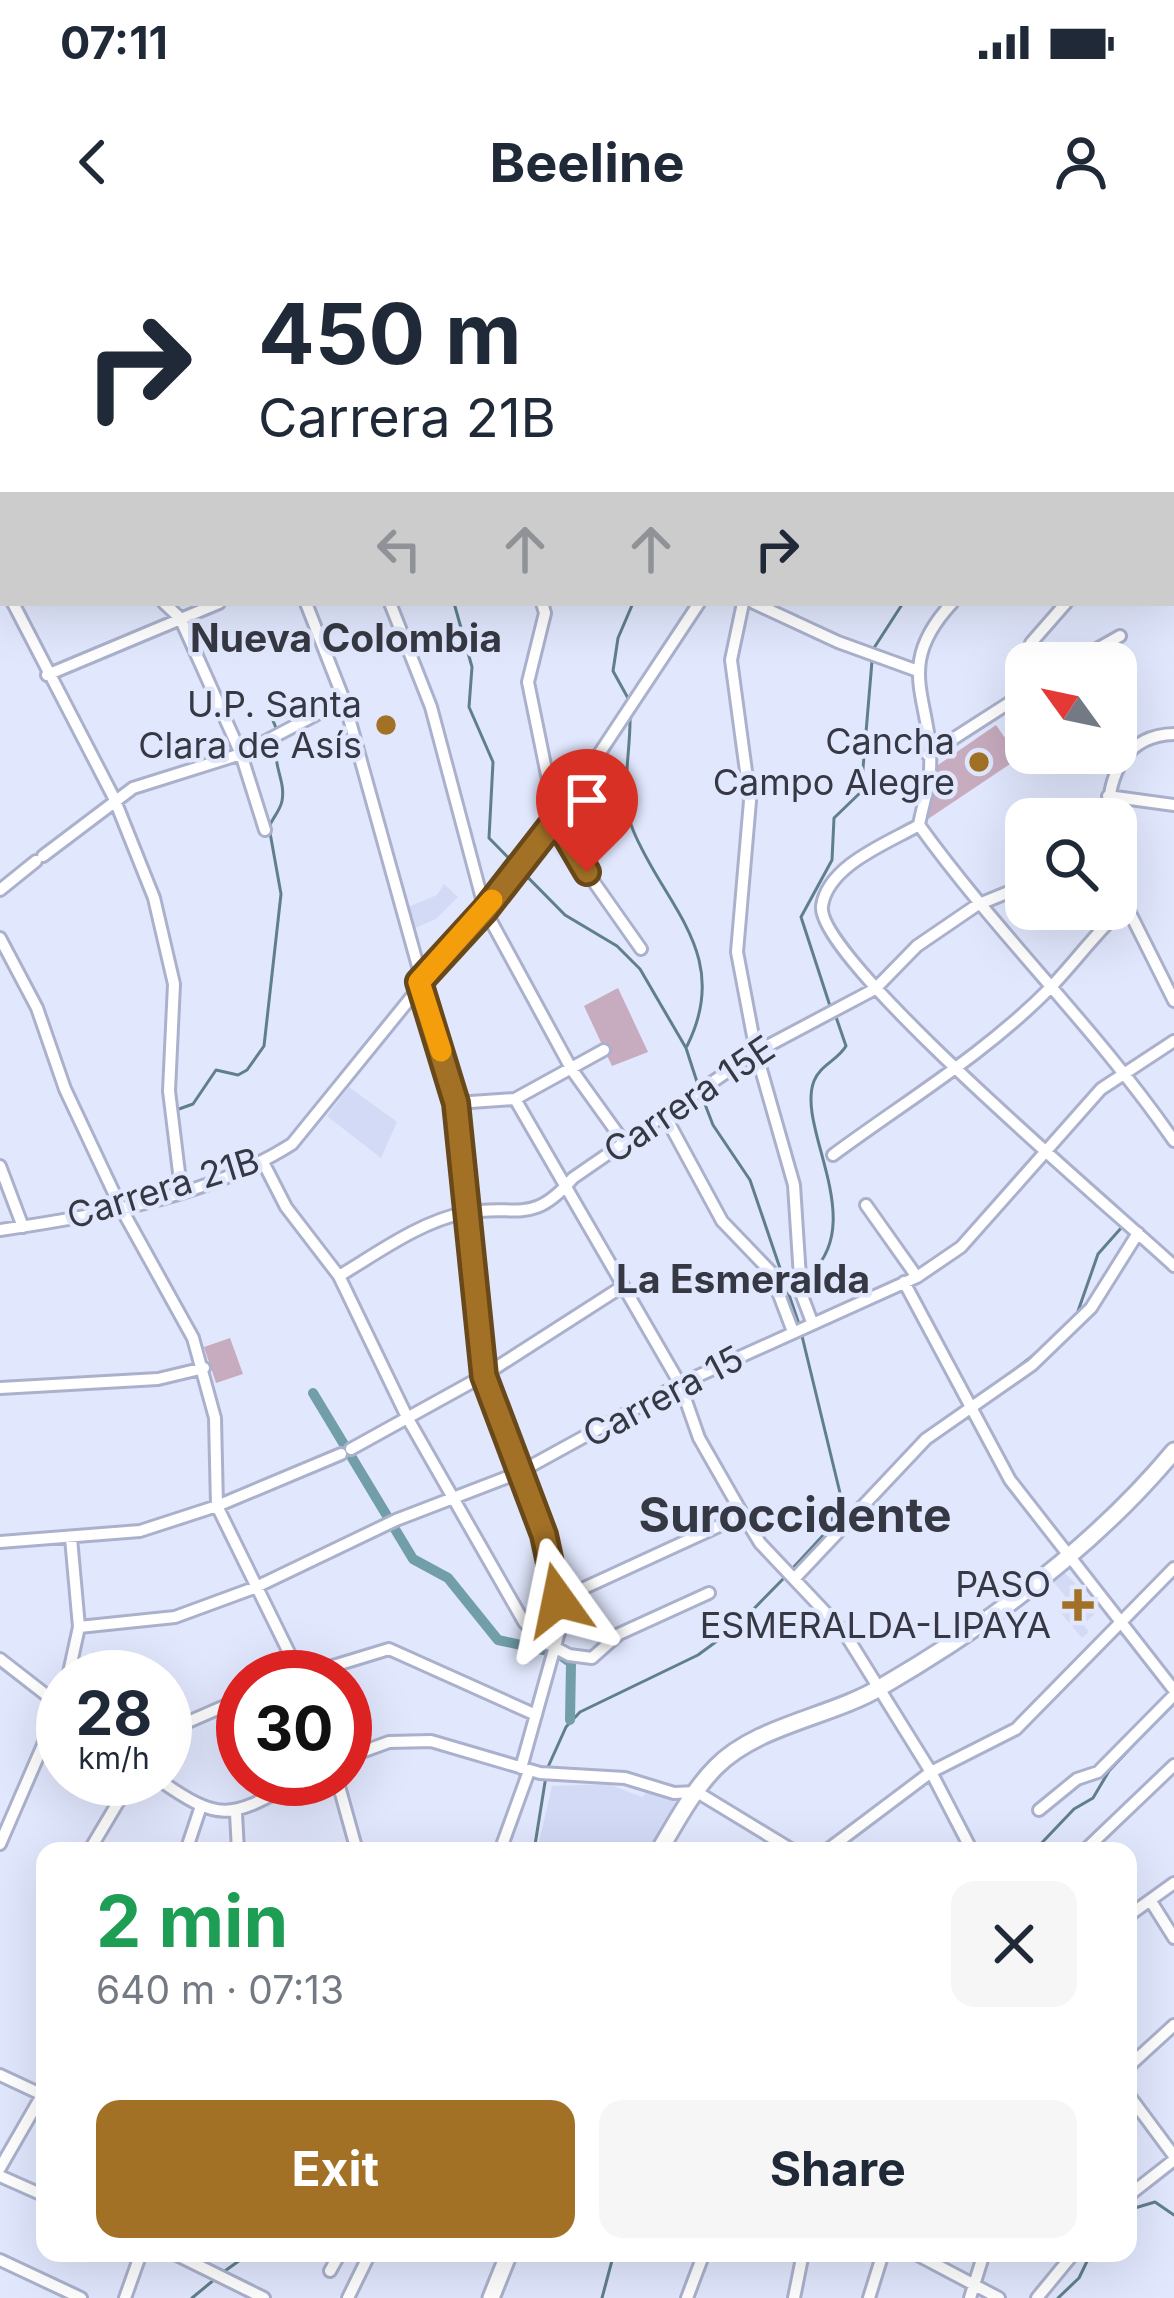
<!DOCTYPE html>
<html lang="en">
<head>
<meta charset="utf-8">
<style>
	:root { --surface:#fff; --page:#f6f6f7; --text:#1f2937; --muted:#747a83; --accent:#a27126 }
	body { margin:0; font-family:Inter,sans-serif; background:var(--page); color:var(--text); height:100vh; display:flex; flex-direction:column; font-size:45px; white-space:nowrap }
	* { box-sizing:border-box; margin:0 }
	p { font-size:39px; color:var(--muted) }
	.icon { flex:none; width:66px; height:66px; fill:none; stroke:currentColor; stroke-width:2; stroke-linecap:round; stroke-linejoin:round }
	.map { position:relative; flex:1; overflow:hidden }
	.panel { position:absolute; left:36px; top:1602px; width:1101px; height:420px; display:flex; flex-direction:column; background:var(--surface); border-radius:24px; box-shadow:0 12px 48px #0002 }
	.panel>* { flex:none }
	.hud { position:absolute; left:0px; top:0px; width:1176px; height:366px; box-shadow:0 12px 48px #0002; background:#fff; color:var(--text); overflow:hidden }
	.needle { width:78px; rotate:303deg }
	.controls { position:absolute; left:1005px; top:402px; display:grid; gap:24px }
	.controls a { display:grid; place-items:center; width:132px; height:132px; border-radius:24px; background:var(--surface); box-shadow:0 12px 48px #0002; font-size:60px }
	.speed { position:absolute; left:36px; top:1410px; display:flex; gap:24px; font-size:60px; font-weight:700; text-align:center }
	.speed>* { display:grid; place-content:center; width:156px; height:156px; border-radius:50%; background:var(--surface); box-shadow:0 12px 48px #0002; line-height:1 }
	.speed small { font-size:30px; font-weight:400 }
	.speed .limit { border:18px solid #d22; background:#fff; color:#111 }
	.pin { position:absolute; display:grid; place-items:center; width:102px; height:102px; color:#fff; margin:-123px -51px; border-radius:50% 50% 50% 0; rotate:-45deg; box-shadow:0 0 12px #0007 }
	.pin .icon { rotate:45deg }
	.me { position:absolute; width:132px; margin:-66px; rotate:348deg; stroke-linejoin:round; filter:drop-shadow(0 0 9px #0008) }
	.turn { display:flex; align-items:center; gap:42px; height:252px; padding:0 60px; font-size:54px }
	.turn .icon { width:156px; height:156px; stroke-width:2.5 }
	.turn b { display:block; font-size:84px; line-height:102px }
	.lanes { display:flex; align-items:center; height:114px; padding:0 60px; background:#0003; justify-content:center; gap:60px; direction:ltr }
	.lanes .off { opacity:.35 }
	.round { display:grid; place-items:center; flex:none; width:126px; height:126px; border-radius:24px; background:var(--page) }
	.overview { display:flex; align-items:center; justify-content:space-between; height:204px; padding:0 60px }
	h1 { font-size:72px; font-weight:700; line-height:90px; color:#1e9e55 }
	.cta { display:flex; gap:24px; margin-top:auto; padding:24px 60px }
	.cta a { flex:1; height:138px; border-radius:24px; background:var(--accent); color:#fff; font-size:48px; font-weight:700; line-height:138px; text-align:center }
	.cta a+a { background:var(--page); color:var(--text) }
	.status { display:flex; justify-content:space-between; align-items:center; height:84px; padding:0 60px; background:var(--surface); direction:ltr }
	.status svg { height:33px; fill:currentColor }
	header { display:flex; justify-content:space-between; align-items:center; height:156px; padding:0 60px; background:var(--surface); font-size:54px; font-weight:700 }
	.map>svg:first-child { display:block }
	.built { fill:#d3daf5 }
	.green { fill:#c7abbe }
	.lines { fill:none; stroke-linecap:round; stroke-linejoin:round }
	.stream { stroke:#5f7f8a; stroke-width:3 }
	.canal { stroke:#719ea8; stroke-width:10 }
	.street-casing { stroke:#abb1cc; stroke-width:16 }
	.secondary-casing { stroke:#abb1cc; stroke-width:21 }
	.street { stroke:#fff; stroke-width:10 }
	.secondary { stroke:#fff; stroke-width:15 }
	.route-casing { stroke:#694919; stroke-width:30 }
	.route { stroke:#a27126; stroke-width:21 }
	.slow { stroke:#f59e0b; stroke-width:21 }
	.poi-dot { fill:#a27126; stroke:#e1e7fd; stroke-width:4.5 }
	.labels { text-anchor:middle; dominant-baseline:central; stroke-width:9; stroke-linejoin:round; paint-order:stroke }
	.poi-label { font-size:36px; fill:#363843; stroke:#e1e7fd; text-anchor:end }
	.street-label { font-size:36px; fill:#363843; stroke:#e1e7fd }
	.neighbourhood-label { font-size:39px; font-weight:bold; fill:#363843; stroke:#e1e7fd }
	.district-label { font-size:48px; font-weight:bold; fill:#363843; stroke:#e1e7fd }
</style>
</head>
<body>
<div class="status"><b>07:11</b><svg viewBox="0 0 49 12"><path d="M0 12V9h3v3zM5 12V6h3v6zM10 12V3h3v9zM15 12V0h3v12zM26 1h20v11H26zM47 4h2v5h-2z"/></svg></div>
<header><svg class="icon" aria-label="back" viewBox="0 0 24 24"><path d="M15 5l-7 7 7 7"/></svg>Beeline<svg class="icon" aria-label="person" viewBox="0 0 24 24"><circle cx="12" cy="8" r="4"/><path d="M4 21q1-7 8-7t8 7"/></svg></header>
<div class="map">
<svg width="1174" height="2058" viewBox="0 0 1174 2058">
	<rect width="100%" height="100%" fill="#e1e7fd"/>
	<!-- built -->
	<path class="built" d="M 444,644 L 458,657 L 436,679 L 411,690 L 403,669 L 437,655 Z
		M 349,847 L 397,882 L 381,918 L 327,876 Z
		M 1063,1331 L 1091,1360 L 1094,1375 L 1083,1384 L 1089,1392 L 1082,1398 L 1059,1371 L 1069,1361 L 1052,1340 Z
		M 608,1544 L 642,1557 L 649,1550 L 676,1562 L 653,1611 L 537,1611 L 552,1546 Z"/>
	<!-- green -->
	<path class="green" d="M 996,485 L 1019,518 L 928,579 L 938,525 Z
		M 618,748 L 648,812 L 612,826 L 584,766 Z
		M 230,1098 L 243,1134 L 216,1143 L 204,1107 Z"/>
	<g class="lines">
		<!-- stream -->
		<path class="stream" d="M 841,0 L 841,3
			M 454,363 L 472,427 L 469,467 L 493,522 L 489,598 L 565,675 L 617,706 L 640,729 L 686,808 L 698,845
			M 872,411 L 903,363
			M 629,460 L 613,431 L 618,398 L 633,363
			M 630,477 C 631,511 619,558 633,590 C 664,666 733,714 687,806
			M 272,478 L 278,493
			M 831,769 L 801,677 L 832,620 L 834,578 L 861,552 L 872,421
			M 701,854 L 713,885 L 750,940 L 800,1087
			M 179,869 L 193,864 L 216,830 L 238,835 L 247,830 L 264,806 L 281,654 L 269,587 C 273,577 280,571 282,561 C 286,539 271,525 278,502
			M 803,1040 C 874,988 795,889 814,841 C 820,825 838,820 846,806 L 836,777
			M 1077,1074 L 1098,1014 L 1122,987
			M 1000,1141 L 1040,1110
			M 922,1196 L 948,1177
			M 792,1329 L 828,1290 L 841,1257 L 802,1096
			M 548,1527 L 566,1487 L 580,1472 L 698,1415 L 736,1387 L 786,1336
			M 534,1611 L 546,1536
			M 1034,1611 L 1074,1569 L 1093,1558 L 1109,1531 L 1151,1486
			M 1128,1970 L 1155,1962 L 1174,1975
			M 222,2033 L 250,2013
			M 192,2058 L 215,2039
			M 602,2058 L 614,2013
			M 1058,2058 L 1079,2038 L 1091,2013"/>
		<!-- canal -->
		<path class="canal" d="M 347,0 L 350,3
			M 313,1153 L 413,1319 L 448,1338 L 498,1400 L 557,1413 L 571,1423 L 570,1480"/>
		<!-- street casing -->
		<g class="street-casing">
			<path id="street" d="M 73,0 L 76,3
				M 473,0 L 475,3
				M 719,0 L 723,3
				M 830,0 L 831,3
				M 878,0 L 879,3
				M 1169,0 L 1171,3
				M 419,3 L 423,0
				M 487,3 L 491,0
				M 630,3 L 635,0
				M 741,3 L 743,0
				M 1115,3 L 1118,0
				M 1173,96 L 1174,98
				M 0,121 L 3,132
				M 1173,155 L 1174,156
				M 0,162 L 3,161
				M 1173,248 L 1174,247
				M 0,345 L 3,343
				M 13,363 L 114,558 L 154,658 L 174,744 L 169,851 L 181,949
				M 164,363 L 180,378 L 241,514 L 265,590
				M 306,363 L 344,460 L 456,863 L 483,1136 L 543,1295 L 558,1360 L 559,1392 L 521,1528
				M 390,363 L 431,467 L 485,670 L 572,830 L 623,901
				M 542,363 L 545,373 L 528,442 L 556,579 L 565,601 L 641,709
				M 743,363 L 731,420 L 750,561 L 737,712 L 756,812 L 794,945 L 801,1053 L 812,1082
				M 754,363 L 838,402 L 918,431
				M 1031,403 L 1066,363
				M 1072,423 L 1120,396
				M 47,435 L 219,363
				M 928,515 L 1026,452
				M 1108,556 L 1174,565
				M 1108,579 C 1108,534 1126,495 1174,494
				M 919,585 C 888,603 828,625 822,666 C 815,719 1122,977 1174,1026
				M 919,585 C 998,695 1097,789 1174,901
				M 919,585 C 922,568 929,548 930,530 C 934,460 891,429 952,363
				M 43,616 L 133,548 L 241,514 L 344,460
				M 1116,629 L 1126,665 L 1174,761
				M 0,650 L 36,621
				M 0,698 L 37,768 L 65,849 L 121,968 L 193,1098 L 215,1178 L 217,1266 L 301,1437
				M 515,859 L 680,1144 L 699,1198 L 743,1275 L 760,1303 L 844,1392 L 931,1532 L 972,1611
				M 456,863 L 515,859 L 604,810
				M 664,874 L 722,981 L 770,1031 L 792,1089
				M 833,915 C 906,861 985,814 1050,748 C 1076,721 1097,691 1126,665
				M 263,922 L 286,967 L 339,1036 L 408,1179 L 524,1382 L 541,1400 L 569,1415 L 592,1418 L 619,1394 L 709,1353
				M 0,926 L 23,987
				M 866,965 L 917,1037
				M 0,990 C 96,976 209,957 292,904 L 556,579 L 699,363
				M 339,1036 C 376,1014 421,981 464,973 C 517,963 531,987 573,938 L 756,812 L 875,749 L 917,706 L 977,665 L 1026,645
				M 904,1042 L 1010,1240 L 1174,1450
				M 0,1148 L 158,1139 L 204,1128
				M 351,1209 L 483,1136 L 620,1048
				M 0,1302 L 140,1291 L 217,1266 L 341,1214
				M 795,1338 L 926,1199 L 1032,1125 L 1091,1068 L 1138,993
				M 558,1360 L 743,1275
				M 79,1387 L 175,1377 L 254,1348 L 396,1280 L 518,1233 L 680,1144 L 917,1037 L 961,1007 L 1101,849 L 1174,801
				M 0,1419 L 63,1468
				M 68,1437 L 79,1387 L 71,1298
				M 297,1437 L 389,1409 L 536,1475
				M 165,1492 L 243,1458
				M 345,1518 L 389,1502 L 431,1501 L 540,1533 L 625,1538 L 674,1553 L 697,1552 L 794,1611
				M 158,1539 C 225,1587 233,1575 302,1539
				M 337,1539 L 357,1611
				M 1039,1570 L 1077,1539 L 1098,1532 L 1174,1455
				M 236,1573 L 238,1611
				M 0,1604 L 63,1459
				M 89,1611 L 132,1539
				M 186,1611 L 200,1569
				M 500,1611 L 529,1531
				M 826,1611 L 931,1532 L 1016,1489 L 1174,1328
				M 1084,1611 L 1174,1525
				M 1152,1663 L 1174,1698
				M 1128,1676 L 1174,1643
				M 1128,1827 L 1174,1785
				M 0,1835 L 45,1856
				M 1128,1854 L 1174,1916
				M 0,1928 L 45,1850
				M 0,1936 L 45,1956
				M 1128,1956 L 1174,1920
				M 173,2013 L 264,2058
				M 914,2013 L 999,2058
				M 0,2020 L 81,2058
				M 330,2031 L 340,2013
				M 125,2058 L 141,2013
				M 348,2058 L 370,2013
				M 687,2058 L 704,2013
				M 794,2058 L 803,2013
				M 869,2058 L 883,2013
				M 970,2058 L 984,2013
				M 1037,2058 L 1074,2013"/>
		</g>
		<!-- secondary casing -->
		<g class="secondary-casing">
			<path id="secondary" d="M 659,1611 C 675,1584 693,1550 716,1527 C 757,1485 831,1477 881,1447 C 988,1385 1095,1306 1174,1211
				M 491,2058 L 509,2013"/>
		</g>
		<!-- street -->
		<use href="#street" class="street"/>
		<!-- secondary -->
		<use href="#secondary" class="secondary"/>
	</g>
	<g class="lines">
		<!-- route casing -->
		<g class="route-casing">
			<path id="route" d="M 558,1360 L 544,1295 L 484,1136 L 456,863 L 419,742 L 485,670 L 556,579 L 587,632"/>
		</g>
		<!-- route -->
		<use href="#route" class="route"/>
		<!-- slow -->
		<path class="slow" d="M 441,811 L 419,742 L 492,660"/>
	</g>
	<!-- markers -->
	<g class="poi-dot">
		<circle cx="386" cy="485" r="12"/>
		<circle cx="979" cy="522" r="12"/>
		<path d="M1072 1347h12v12h12v12h-12v12h-12v-12h-12v-12h12z"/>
	</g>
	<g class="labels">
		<!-- poi labels -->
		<g class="poi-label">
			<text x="362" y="464">U.P. Santa<tspan x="362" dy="41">Clara de Asís</tspan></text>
			<text x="955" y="501">Cancha<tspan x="955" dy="41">Campo Alegre</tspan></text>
			<text x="1051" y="1344">PASO<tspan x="1051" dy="41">ESMERALDA-LIPAYA</tspan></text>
		</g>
		<!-- street labels -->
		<g class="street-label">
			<text transform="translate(689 859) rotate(-34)">Carrera 15E</text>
			<text transform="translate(163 948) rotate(-17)">Carrera 21B</text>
			<text transform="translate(663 1156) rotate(-28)">Carrera 15</text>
		</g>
		<!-- neighbourhood labels -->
		<g class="neighbourhood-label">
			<text x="346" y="397">Nueva Colombia</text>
			<text x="743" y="1038">La Esmeralda</text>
		</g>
		<!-- district labels -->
		<g class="district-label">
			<text x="795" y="1274">Suroccidente</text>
		</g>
	</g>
</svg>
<div class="controls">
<a><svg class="needle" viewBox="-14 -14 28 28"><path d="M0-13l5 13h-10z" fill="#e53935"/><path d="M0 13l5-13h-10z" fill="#747a83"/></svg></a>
<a><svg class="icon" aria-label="search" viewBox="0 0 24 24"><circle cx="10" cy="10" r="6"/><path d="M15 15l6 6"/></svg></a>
</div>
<div class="speed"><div>28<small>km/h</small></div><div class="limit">30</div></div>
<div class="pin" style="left:587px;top:632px;background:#d93025"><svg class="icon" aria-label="arrive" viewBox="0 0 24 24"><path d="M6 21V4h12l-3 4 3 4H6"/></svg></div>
<svg class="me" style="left:558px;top:1360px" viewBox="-20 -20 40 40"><path d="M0-17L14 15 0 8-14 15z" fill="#a27126" stroke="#fff" stroke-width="4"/></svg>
<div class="hud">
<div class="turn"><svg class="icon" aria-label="right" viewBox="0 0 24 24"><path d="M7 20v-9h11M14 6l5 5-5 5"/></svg><div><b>450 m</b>Carrera 21B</div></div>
<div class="lanes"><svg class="icon off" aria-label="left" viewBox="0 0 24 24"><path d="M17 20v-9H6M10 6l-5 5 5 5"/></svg><svg class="icon off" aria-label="ahead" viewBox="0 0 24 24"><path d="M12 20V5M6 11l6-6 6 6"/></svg><svg class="icon off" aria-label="ahead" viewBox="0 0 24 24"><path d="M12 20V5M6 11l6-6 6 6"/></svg><svg class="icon" aria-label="right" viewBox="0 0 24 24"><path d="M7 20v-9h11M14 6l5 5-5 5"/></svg></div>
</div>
<section class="panel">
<div class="overview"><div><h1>2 min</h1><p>640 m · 07:13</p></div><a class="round"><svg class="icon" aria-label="close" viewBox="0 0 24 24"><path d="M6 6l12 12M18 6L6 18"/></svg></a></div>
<div class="cta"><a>Exit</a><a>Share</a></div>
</section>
</div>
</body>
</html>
